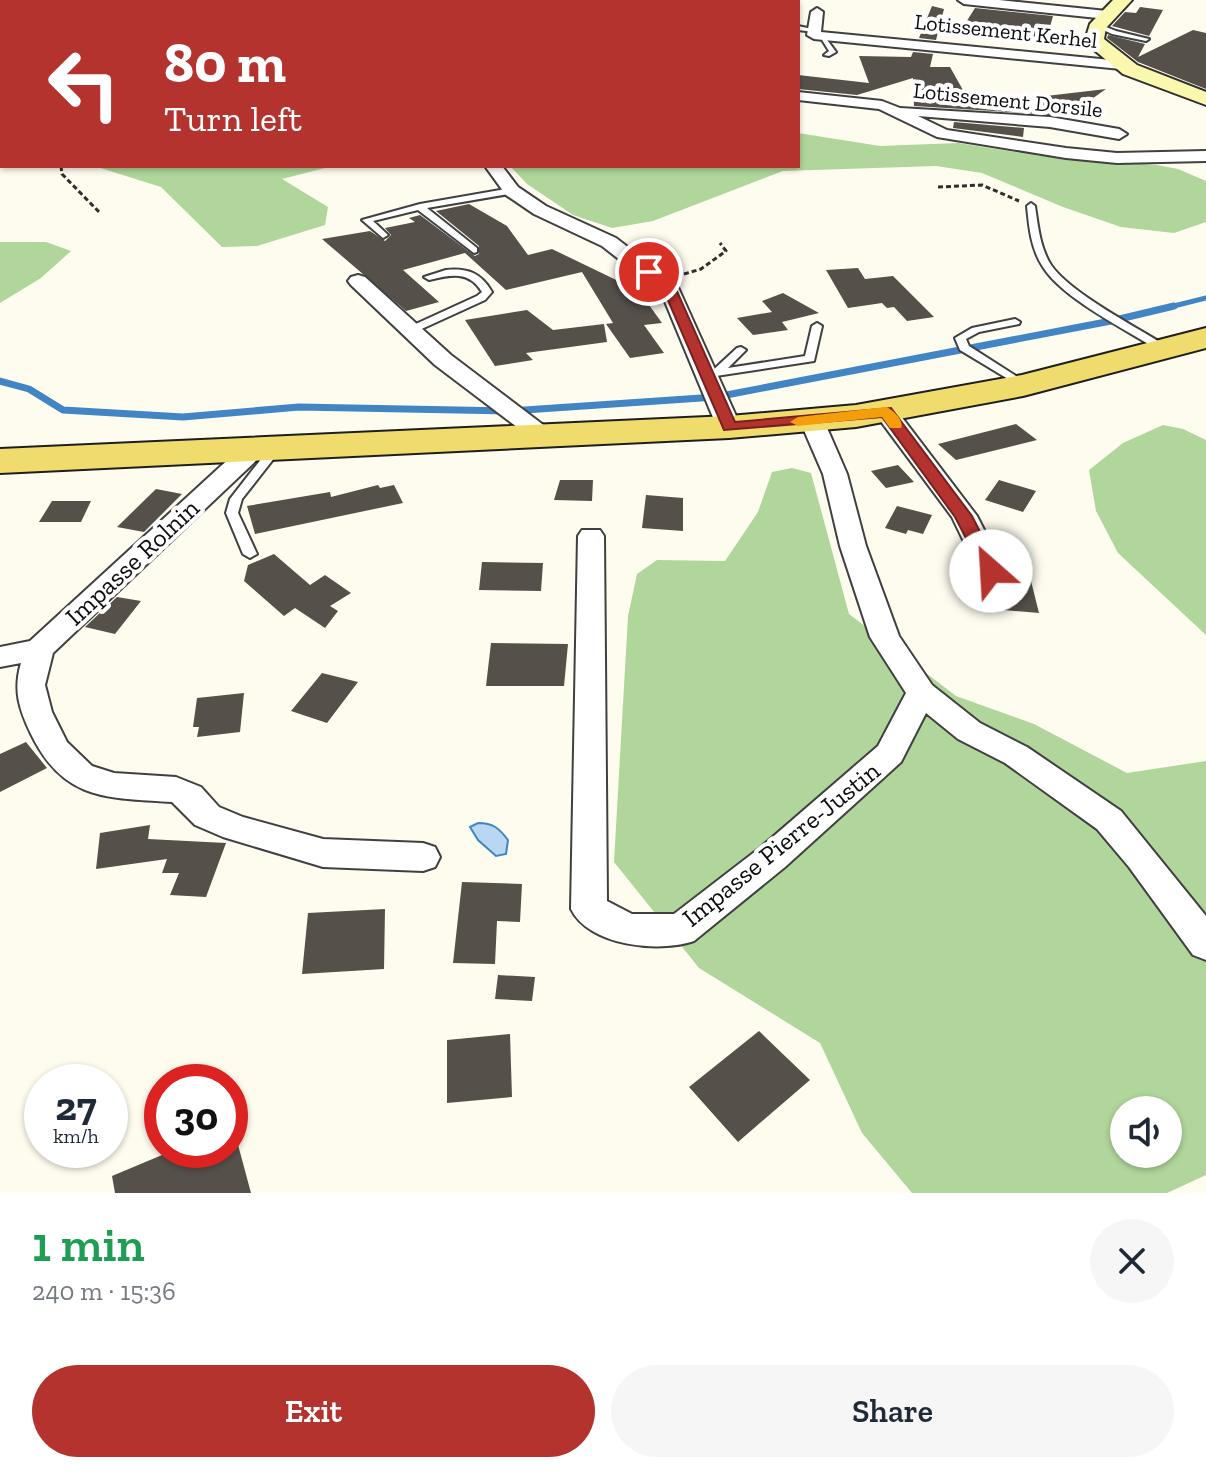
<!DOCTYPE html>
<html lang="en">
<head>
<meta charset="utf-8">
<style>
	:root { --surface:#fff; --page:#f6f6f7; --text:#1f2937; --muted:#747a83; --accent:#b5332e }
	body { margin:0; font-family:"Zilla Slab",serif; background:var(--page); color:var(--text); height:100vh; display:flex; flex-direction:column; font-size:30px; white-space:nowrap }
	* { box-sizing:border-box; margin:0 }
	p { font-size:26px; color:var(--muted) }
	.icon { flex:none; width:44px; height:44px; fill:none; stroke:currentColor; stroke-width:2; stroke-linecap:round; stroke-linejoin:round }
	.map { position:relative; height:1193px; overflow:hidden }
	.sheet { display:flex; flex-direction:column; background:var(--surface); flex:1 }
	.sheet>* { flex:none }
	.hud { position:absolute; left:0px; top:0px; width:800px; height:168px; box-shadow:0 2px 6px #0004; background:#b5332e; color:#fff; overflow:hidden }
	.fabs { position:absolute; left:1110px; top:1096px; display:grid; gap:16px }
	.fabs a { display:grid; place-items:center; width:72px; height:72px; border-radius:50%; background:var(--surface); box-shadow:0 2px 6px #0004; font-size:40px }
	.speed { position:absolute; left:24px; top:1064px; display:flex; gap:16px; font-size:40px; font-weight:700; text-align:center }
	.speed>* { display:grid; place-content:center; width:104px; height:104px; border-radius:50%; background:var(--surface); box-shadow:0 2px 6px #0004; line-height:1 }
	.speed small { font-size:20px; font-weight:400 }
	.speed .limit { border:12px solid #d22; background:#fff; color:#111 }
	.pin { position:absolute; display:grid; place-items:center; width:68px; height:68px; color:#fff; margin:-34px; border:4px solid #fff; border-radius:50%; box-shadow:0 2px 8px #0007 }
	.me { position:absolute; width:88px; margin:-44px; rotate:334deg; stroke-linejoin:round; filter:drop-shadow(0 0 6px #0008) }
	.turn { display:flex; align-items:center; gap:28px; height:168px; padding:0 32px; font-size:36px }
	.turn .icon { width:104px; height:104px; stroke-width:2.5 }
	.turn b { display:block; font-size:56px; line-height:68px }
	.round { display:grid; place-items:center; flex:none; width:84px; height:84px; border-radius:42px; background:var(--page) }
	.head { display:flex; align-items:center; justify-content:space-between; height:136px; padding:0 32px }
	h1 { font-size:48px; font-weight:600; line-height:60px; color:#1e9e55 }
	.button { display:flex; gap:16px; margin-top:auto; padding:16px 32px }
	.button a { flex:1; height:92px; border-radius:48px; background:var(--accent); color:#fff; font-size:32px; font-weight:600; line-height:92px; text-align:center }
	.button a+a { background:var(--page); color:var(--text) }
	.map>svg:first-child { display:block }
	.forest { fill:#b0d69b; fill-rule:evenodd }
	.water { fill:#b7d7f2; stroke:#4285c5; stroke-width:2 }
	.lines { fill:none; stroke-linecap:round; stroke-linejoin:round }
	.stream-far1 { stroke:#4285c5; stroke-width:5 }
	.stream { stroke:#4285c5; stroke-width:7 }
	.building { fill:#55504a }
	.lane-casing { stroke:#404040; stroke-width:4 }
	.street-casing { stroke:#404040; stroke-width:4 }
	.secondary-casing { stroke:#2f2f2f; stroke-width:4 }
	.primary-casing { stroke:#1e1e1e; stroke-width:4 }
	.path { stroke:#2f2f2f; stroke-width:3; stroke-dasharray:5 3; stroke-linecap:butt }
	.lane { fill:#fff; fill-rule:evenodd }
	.street { fill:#fff; fill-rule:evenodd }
	.secondary { fill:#faf8ae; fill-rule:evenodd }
	.primary { fill:#f0dc6d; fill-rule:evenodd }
	.route { fill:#b5332e; stroke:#76211e; stroke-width:2 }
	.slow { fill:#f59e0b }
	.labels { text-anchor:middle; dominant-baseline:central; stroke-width:8; stroke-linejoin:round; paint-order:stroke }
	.far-street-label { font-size:22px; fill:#0d0d0d; stroke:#fff }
	.street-label { font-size:26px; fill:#0d0d0d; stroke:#fff }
</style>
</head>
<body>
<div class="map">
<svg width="1206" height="1193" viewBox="0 0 1206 1193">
	<rect width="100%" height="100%" fill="#fefcef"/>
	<!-- forest -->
	<path class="forest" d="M 798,133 L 880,146 L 958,143 L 1040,156 L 1157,165 L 1178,169 L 1206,181 L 1206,222 L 1174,233 L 1121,227 L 1063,207 L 982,173 L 936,166 L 783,171 L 653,221 L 612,228 L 573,215 L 527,184 L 510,166 L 798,166 Z
		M 94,166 L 333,166 L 282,179 L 328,207 L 325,225 L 257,246 L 222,247 L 161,187 Z
		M 0,242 L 46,242 L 71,251 L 41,278 L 0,303 Z
		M 1163,425 L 1183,429 L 1206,440 L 1206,635 L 1118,553 L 1096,511 L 1089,470 L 1123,443 Z
		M 792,468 L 811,473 L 849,614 L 956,696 L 1034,724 L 1127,773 L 1206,761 L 1206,1175 L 1167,1193 L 912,1193 L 862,1133 L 820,1043 L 699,968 L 614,862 L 628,616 L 637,574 L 657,560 L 725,561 L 758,512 L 772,472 ZM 1124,1110 L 1168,1110 L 1168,1154 L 1124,1154 Z"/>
	<!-- water -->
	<path class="water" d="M 478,823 C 493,823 499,828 508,840 L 506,854 L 496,856 L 478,840 L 470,827 Z"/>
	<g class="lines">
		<!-- stream-far1 -->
		<path class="stream-far1" d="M 1166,308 L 1206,298"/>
		<!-- stream -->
		<path class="stream" d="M 0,381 L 29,389 L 63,410 L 183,417 L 299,407 L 510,411 L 716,397 L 1111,321 L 1174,306"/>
	</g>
	<!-- building -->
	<path class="building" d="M 932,6 L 944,9 L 936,40 L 919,38 Z
		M 1140,7 L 1163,10 L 1149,36 L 1112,26 L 1125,12 L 1136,13 Z
		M 975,8 L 1053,16 L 1046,41 L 1022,39 L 1008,36 L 1009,33 L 963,27 Z
		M 1193,30 L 1206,33 L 1206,89 L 1138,62 L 1107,38 L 1108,35 L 1145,44 L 1138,57 Z
		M 913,52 L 933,54 L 930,67 L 950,67 L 968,99 L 1027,106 L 1026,113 L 914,106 L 913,78 L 857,95 L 798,89 L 798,75 L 869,83 L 859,56 L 911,57 Z
		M 1106,89 L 1066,117 L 1026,113 L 1046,96 Z
		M 954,122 L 1024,128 L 1023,137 L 953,128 Z
		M 469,204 L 507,226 L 528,255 L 552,249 L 639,291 L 662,323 L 644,325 L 664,353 L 630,358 L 606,324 L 613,323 L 582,272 L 506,290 L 465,253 L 403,270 L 439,302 L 406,311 L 322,239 L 370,231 L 385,241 L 391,235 L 385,228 L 415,222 L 409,218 L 420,215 L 475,256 L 479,254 L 479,246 L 436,211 Z
		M 858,268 L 865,279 L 893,276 L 934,317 L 907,321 L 894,307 L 887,308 L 882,303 L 848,308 L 826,270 Z
		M 783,293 L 819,313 L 782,322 L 788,330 L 753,335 L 737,318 L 772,312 L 762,301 Z
		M 527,310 L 553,330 L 604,324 L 607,342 L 526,353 L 533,360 L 495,366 L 465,320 Z
		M 1016,424 L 1037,440 L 956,460 L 938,444 Z
		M 898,465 L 914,482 L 886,488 L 871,471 Z
		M 560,480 L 593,480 L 592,501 L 554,500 Z
		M 999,480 L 1036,491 L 1023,512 L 985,500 Z
		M 378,485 L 380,488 L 394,485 L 403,503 L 255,534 L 247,506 L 330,492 L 331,497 Z
		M 156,489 L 182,494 L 144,532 L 117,527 Z
		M 646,495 L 683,498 L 683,531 L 642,528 Z
		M 52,501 L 91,501 L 81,522 L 39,522 Z
		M 897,506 L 932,515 L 923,534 L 908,530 L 906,534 L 885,528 Z
		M 274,554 L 310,585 L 325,575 L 351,593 L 330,606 L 338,611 L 325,628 L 295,608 L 284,616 L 244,581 L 248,565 Z
		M 482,562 L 543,563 L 541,591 L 479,590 Z
		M 1003,579 L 1031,581 L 1039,613 L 991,609 L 986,582 Z
		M 117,597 L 141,601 L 115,634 L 85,627 Z
		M 491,643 L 568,644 L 564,686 L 486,686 Z
		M 322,673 L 358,682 L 327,723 L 291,711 Z
		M 244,693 L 240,732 L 197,737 L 199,727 L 193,727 L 197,698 Z
		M 26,742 L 47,768 L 0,792 L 0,754 Z
		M 150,825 L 148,839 L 226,843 L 206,897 L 170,895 L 179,873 L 162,873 L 167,859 L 96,869 L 100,833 Z
		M 462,882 L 522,884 L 520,922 L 497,921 L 495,964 L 453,963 Z
		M 385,909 L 384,969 L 302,974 L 308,913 Z
		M 498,975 L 535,977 L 532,1001 L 495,999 Z
		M 759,1031 L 810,1080 L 738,1142 L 689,1087 Z
		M 510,1034 L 512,1097 L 447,1103 L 447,1040 Z
		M 237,1141 L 251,1193 L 115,1193 L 112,1176 L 174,1150 L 230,1150 L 230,1144 Z"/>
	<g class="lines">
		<!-- lane casing -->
		<g class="lane-casing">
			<path id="lane" d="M 1099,24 L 1116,31 L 1149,39 L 1146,41 L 1112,34 L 1097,27 Z
				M 798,26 L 817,30 L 814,32 L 798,30 Z
				M 822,33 L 836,52 L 829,56 L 824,55 L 829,51 L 819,35 Z
				M 512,188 L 516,191 L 515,193 L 427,208 L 477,248 L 477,252 L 474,253 L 418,210 L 373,221 L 388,235 L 383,238 L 362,220 L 420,204 Z
				M 1031,203 L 1035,206 C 1038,226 1040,248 1051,265 C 1070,293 1138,328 1168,347 L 1168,351 L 1160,351 C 1127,330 1063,299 1043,267 C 1031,249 1029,227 1027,206 Z
				M 446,270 C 468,268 481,273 492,292 L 485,300 L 415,332 L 407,332 L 407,328 L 477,296 L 482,292 C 469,270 450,275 429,280 L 424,277 Z
				M 1015,319 L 1020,322 L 1019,324 L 979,332 L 966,339 L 969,346 L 1027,383 L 1029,385 L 1023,388 L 960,350 L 955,338 L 972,328 Z
				M 817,323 L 822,326 L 814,361 L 716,376 L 710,373 L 737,348 L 741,347 L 746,350 L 728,368 L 805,356 L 812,326 Z
				M 276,444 L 282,448 L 242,499 L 238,513 L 257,554 L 250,558 L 243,554 L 226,513 L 230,499 L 272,445 Z"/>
		</g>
		<!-- street casing -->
		<g class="street-casing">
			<path id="street" d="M 117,0 L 129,0 L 129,2 L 117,2 Z
				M 348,0 L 360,0 L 360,2 L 348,2 Z
				M 958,0 L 999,0 L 1107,11 L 1113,15 L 1107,19 L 964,4 Z
				M 817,8 L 823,12 L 821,32 L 1121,61 L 1128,65 L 1121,69 L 814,39 L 807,35 L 811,12 Z
				M 798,92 L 882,101 L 900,108 L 1050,117 L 1119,129 L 1127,134 L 1119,139 L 1050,127 L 918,116 L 947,130 L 1066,148 L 1117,153 L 1206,151 L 1206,161 L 1117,163 L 1066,158 L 937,137 L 879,109 L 798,100 Z
				M 2,126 L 2,136 L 0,137 L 0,127 Z
				M 485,166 L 502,166 L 518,187 L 546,206 L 616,238 L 677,285 L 741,427 L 737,432 L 721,432 L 717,427 L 661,292 L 602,246 L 534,214 L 506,195 Z
				M 358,275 L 365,277 L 451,355 L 550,430 L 554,435 L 550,440 L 534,440 L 435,365 L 351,285 L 348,281 L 351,277 Z
				M 886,405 L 894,407 L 977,516 L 1005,571 L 1001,577 L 991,580 L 981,577 L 952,517 L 874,412 L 878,407 Z
				M 812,414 L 820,416 L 824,421 L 847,474 L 866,546 L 899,636 L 932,685 L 980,723 L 1027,747 L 1121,811 L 1206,916 L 1206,960 L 1193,955 L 1129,867 L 1097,829 L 1005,763 L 958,739 L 926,713 L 901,762 L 785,867 L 694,941 C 659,953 589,946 571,909 L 578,536 L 582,530 L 600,530 L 604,536 L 607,901 L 632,914 L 674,914 L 761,847 L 878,746 L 906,693 L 870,637 L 840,546 L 823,474 L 800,421 L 804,416 Z
				M 254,442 L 263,444 L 266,449 L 263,454 L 53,653 L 45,685 L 52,712 L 67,742 L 92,766 L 114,773 L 176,777 L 201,787 L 219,807 L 243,817 L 323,839 L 423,843 L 435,847 L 440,857 L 435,867 L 423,871 L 323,867 L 223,837 L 195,825 L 172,802 C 105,798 63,800 31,734 C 19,709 13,690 21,663 L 0,667 L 0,647 L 30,641 L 245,444 Z"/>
		</g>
		<!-- secondary casing -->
		<g class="secondary-casing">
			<path id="secondary" d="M 1113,0 L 1132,0 L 1106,28 L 1104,39 L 1137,65 L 1206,92 L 1206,105 L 1123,74 L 1087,44 L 1085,40 L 1090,24 Z"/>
		</g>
		<!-- primary casing -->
		<g class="primary-casing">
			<path id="primary" d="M 1206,328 L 1206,348 L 1023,396 L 856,427 L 729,438 L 0,473 L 0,449 L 729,416 L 856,405 L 1022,375 Z"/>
		</g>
		<!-- path -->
		<path class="path" d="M 61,166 L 62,174 L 101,214
			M 938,187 L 982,185 L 1019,201
			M 684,274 L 701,269 L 726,251 L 720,243"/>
		<!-- lane -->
		<use href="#lane" class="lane"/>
		<!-- street -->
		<use href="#street" class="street"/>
		<!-- secondary -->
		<use href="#secondary" class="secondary"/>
		<!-- primary -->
		<use href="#primary" class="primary"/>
	</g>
	<!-- route -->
	<path class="route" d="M 645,270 L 654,270 L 676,289 L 735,422 L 891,408 L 972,516 L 1000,571 L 997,575 L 985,575 L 955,517 L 882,417 L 724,430 L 664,291 L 645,275 Z"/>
	<!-- slow -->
	<path class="slow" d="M 886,407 C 893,409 905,422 901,428 L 890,428 L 882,417 L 798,426 L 790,422 L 798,417 Z"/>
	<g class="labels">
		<!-- far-street labels -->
		<g class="far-street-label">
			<text transform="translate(1006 31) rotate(6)">Lotissement Kerhel</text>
			<text transform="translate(1008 100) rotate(6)">Lotissement Dorsile</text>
		</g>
		<!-- street labels -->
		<g class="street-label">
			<text transform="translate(132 562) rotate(-43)">Impasse Rolnin</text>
			<text transform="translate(781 844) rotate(-39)">Impasse Pierre-Justin</text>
		</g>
	</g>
</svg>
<div class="fabs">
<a><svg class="icon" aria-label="sound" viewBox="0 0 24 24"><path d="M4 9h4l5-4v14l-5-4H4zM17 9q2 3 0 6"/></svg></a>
</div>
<div class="speed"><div>27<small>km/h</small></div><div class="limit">30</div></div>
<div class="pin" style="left:649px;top:272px;background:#d93025"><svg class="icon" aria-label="arrive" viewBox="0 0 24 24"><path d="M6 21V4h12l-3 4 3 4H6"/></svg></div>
<svg class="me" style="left:991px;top:571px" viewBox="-20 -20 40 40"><circle r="19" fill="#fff"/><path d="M0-13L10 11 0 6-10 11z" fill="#b5332e"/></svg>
<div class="hud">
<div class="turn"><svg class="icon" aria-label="left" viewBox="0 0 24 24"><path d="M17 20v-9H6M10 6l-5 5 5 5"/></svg><div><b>80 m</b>Turn left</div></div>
</div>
</div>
<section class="sheet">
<div class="head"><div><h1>1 min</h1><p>240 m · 15:36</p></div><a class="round"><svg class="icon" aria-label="close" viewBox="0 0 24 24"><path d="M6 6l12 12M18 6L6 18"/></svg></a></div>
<div class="button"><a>Exit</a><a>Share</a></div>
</section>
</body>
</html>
